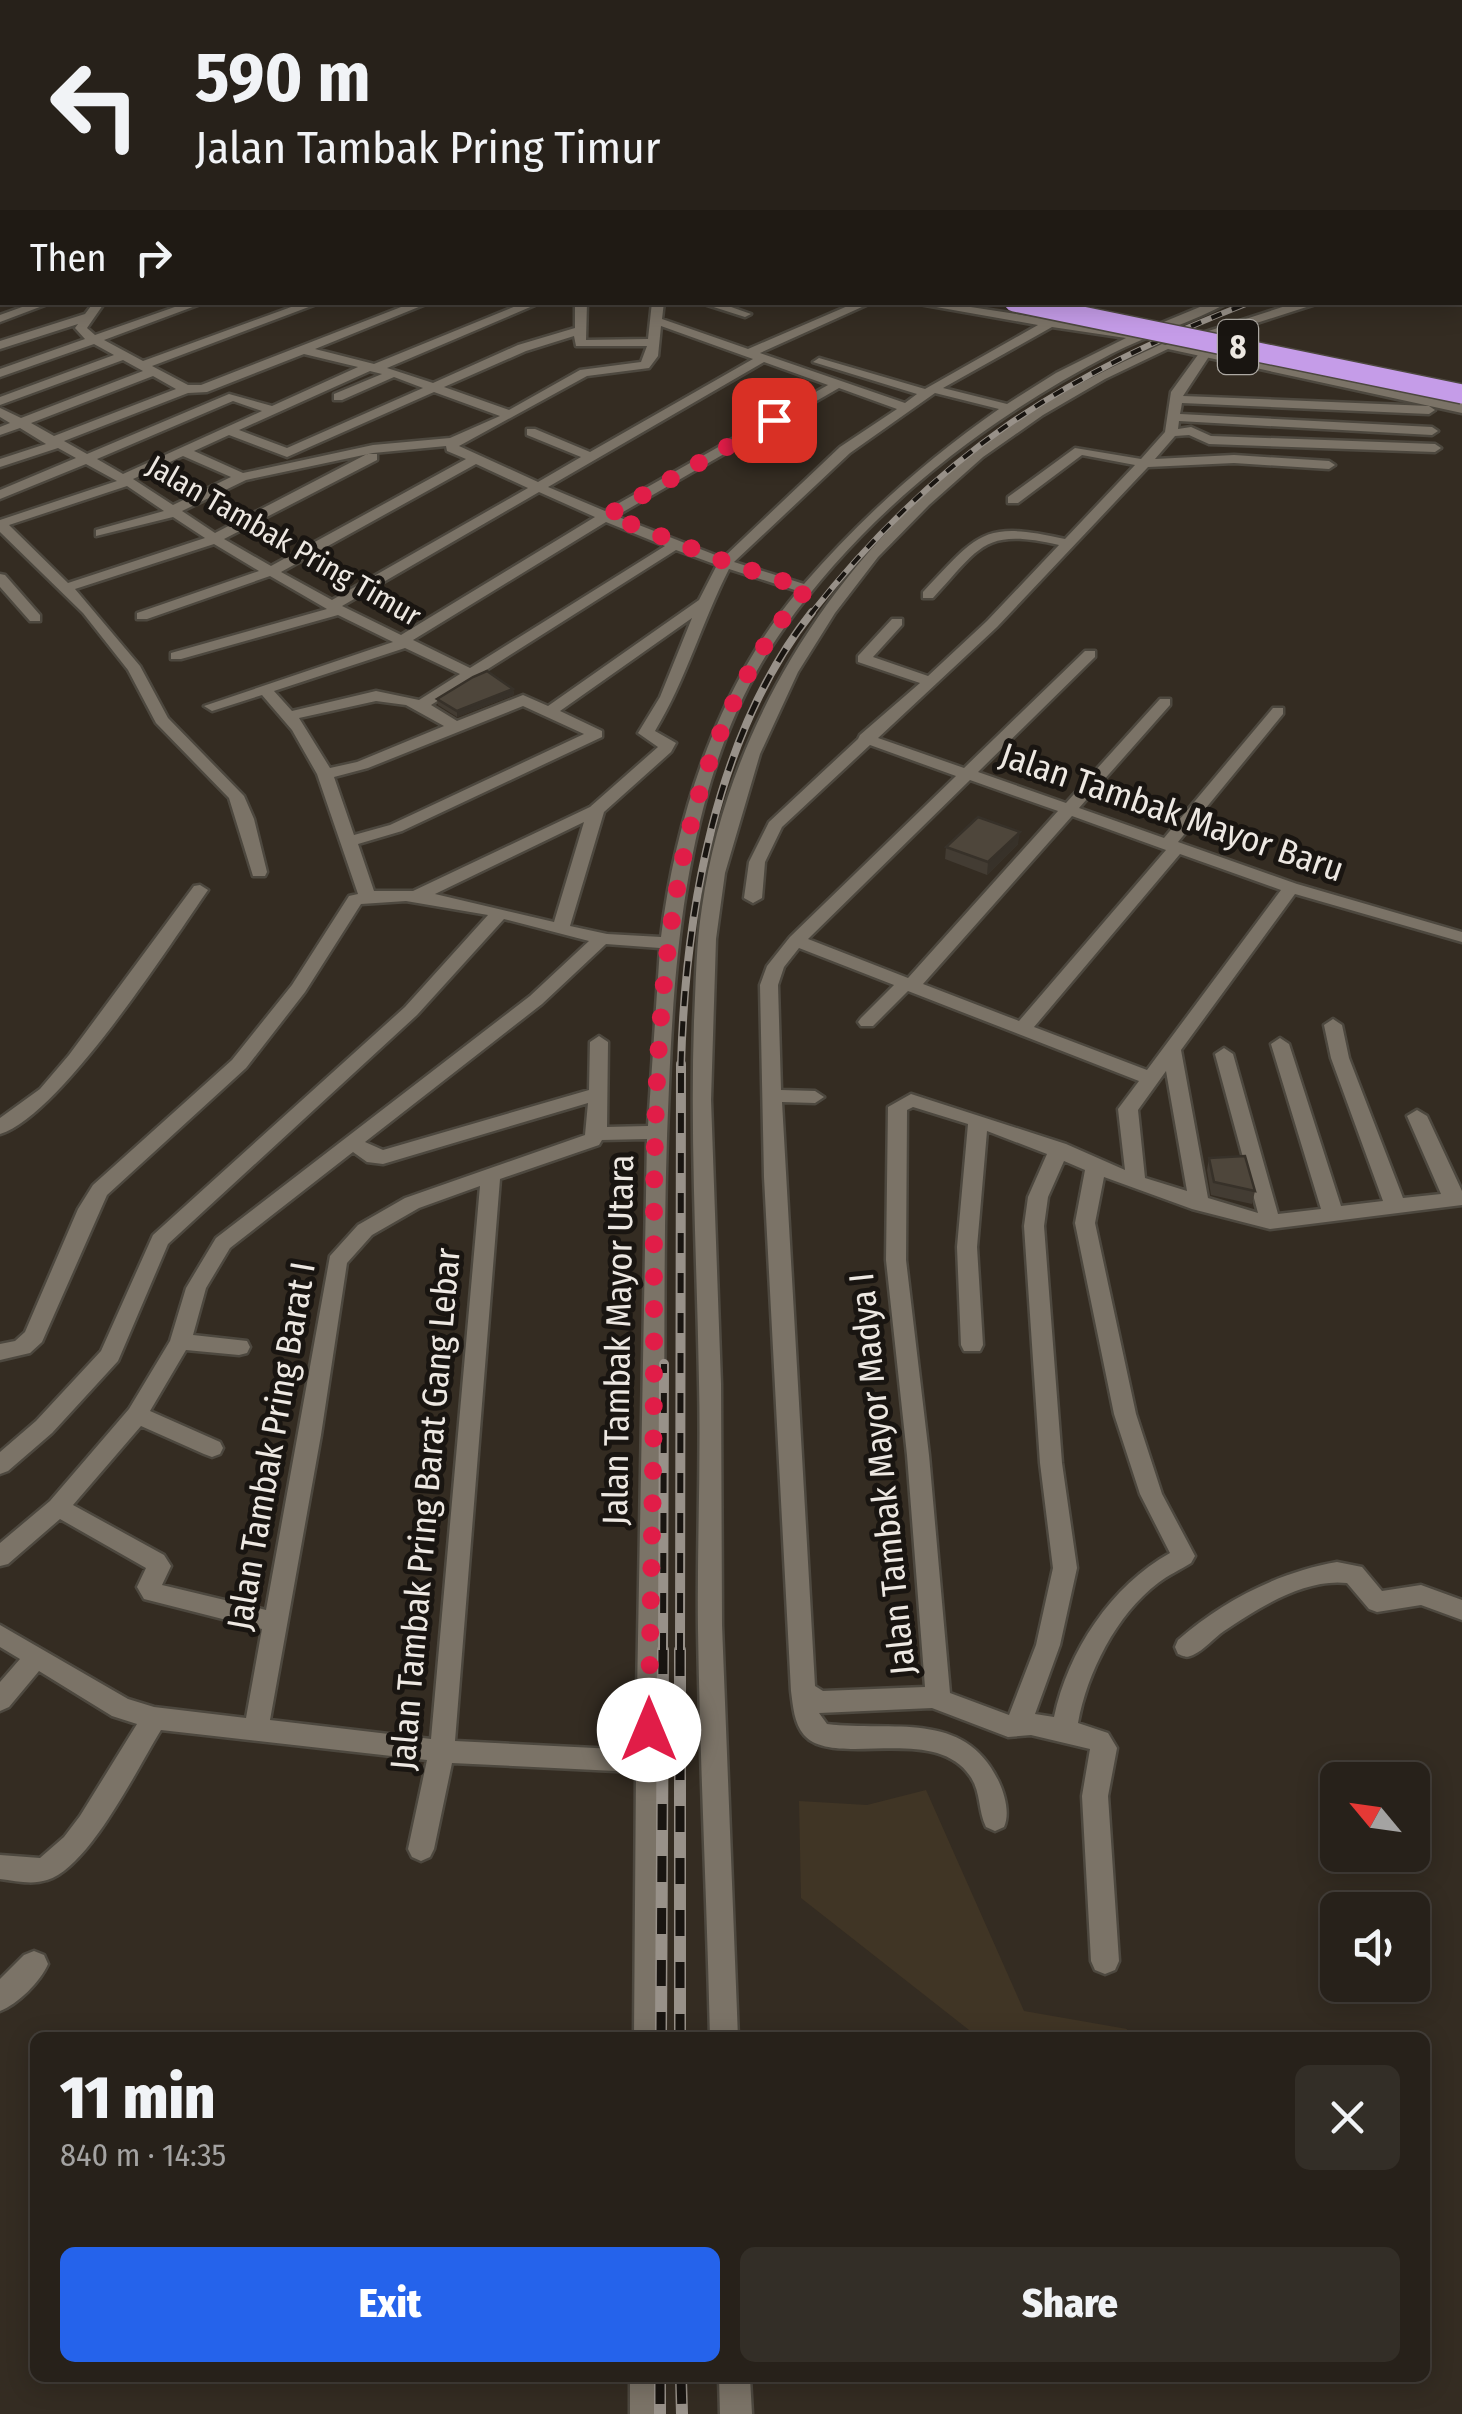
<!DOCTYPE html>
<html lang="en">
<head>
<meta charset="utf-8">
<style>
	:root { --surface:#27211a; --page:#332e27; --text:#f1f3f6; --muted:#a4a3a2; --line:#433e39; --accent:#2563eb }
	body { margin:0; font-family:"Fira Sans Condensed",sans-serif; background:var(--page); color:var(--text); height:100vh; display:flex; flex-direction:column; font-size:38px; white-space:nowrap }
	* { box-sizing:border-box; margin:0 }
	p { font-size:32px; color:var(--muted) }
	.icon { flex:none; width:55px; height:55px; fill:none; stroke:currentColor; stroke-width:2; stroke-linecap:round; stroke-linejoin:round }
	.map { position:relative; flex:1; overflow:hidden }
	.drawer { position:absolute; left:30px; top:2032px; width:1400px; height:350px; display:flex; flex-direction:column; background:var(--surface); border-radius:15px; box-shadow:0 5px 25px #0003,0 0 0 2px var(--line) }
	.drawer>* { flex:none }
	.guide { position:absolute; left:0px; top:0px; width:1462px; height:305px; box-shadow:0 5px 25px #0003,0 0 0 2px var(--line); background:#27211a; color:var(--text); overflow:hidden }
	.needle { width:65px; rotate:299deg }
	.buttons { position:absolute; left:1320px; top:1762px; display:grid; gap:20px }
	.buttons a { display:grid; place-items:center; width:110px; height:110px; border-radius:15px; background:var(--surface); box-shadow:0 5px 25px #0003,0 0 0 2px var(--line); font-size:50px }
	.pin { position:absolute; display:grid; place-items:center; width:85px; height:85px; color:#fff; margin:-42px; border-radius:20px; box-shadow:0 5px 15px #0006 }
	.me { position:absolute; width:110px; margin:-55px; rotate:0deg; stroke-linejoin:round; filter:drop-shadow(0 0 8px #0008) }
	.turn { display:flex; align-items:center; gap:35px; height:210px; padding:0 30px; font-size:45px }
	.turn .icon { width:130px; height:130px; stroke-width:2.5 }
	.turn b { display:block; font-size:70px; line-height:85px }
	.then { display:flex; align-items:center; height:95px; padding:0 30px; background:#0003; gap:20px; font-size:38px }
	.round { display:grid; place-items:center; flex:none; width:105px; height:105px; border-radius:15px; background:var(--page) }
	.headline { display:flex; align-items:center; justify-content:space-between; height:170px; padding:0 30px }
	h1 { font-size:60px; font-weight:800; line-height:75px }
	.action { display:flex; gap:20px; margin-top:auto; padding:20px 30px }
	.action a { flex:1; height:115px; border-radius:15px; background:var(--accent); color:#fff; font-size:40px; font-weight:800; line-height:115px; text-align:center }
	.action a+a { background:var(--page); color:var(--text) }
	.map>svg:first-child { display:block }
	.built { fill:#403525 }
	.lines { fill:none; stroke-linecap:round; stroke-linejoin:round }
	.street-casing { stroke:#4d483f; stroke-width:5 }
	.secondary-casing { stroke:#4d483f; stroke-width:5 }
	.highway-casing { stroke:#4d483f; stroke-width:5 }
	.street { fill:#7b7367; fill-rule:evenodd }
	.secondary { fill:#7b7367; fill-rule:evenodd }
	.highway { fill:#c59ce8; fill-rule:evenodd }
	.rail-far3-casing { stroke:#989189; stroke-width:6 }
	.rail-far2-casing { stroke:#989189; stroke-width:8 }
	.rail-far1-casing { stroke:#989189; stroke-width:10 }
	.rail-casing { stroke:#989189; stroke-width:12 }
	.rail-far3 { stroke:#191511; stroke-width:4; stroke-dasharray:11; stroke-linecap:butt }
	.rail-far2 { stroke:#191511; stroke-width:5; stroke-dasharray:15; stroke-linecap:butt }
	.rail-far1 { stroke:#191511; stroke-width:6; stroke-dasharray:20; stroke-linecap:butt }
	.rail { stroke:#191511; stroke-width:9; stroke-dasharray:26; stroke-linecap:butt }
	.highway-bridge-casing { stroke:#4d483f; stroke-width:22; stroke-linecap:butt }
	.highway-bridge { stroke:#c59ce8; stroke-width:19 }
	.wall { fill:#433c33 }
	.shaded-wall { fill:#373129 }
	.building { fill:#4e463b; stroke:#373129; stroke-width:2.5 }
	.route { stroke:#e11d48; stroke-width:18; stroke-dasharray:0 32.4 }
	.labels { text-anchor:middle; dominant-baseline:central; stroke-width:10; stroke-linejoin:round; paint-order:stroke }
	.far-street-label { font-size:30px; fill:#ede8e2; stroke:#191511 }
	.shield { fill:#191511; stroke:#ada9a3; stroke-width:2.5 }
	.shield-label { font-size:32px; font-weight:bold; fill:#ede8e2 }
	.street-label { font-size:35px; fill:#ede8e2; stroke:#191511 }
</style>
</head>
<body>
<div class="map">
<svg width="1462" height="2414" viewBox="0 0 1462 2414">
	<rect width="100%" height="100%" fill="#342c22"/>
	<!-- built -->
	<path class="built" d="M 926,1790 L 1024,2011 L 1127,2029 L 1125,2037 L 978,2037 L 801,1898 L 799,1801 L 867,1805 Z"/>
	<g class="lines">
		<!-- street casing -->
		<g class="street-casing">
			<path id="street" d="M 1462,1 L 1462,8 L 1460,9 L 1459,2 Z
				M 1462,25 L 1462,31 L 1460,32 L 1460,26 Z
				M 1460,57 L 1462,57 L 1462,63 L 1460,63 Z
				M 1460,89 L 1462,89 L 1462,95 L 1460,95 Z
				M 1462,113 L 1462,119 L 1460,120 L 1460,114 Z
				M 0,141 L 2,141 L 2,147 L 0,147 Z
				M 1460,167 L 1462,167 L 1462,173 L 1460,173 Z
				M 1460,204 L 1462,204 L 1462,211 L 1460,211 Z
				M 1460,230 L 1462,230 L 1462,236 L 1460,236 Z
				M 0,259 L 2,259 L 2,266 L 0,266 Z
				M 1460,276 L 1462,276 L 1462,283 L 1460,283 Z
				M 36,302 L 53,302 L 0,322 L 0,315 Z
				M 94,302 L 105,302 L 87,328 L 95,335 L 189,302 L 206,302 L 104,340 L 143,361 L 305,302 L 322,302 L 152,366 L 188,385 L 201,385 L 414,302 L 431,302 L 315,349 L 374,364 L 526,302 L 542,302 L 387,368 L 433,383 L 518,345 L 575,328 L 575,302 L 587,302 L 586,340 L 648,339 L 652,302 L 664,302 L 662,319 L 748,349 L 857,302 L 873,302 L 760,353 L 905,403 L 917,394 L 813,362 L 819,358 L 925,389 L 1038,325 L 908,302 L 938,302 L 1048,319 L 1054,318 L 1137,333 L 1212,302 L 1229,302 C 1192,323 1149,334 1111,354 C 984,420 867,511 784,628 C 691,758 675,933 669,1087 C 663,1211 665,1334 664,1457 C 663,1651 660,1844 662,2038 L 634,2038 L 636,1772 L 452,1763 L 434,1849 L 430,1857 L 421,1861 L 412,1857 L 408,1849 L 427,1760 L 161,1730 C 138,1767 89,1868 47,1880 C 32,1885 16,1881 0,1879 L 0,1855 L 40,1858 L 64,1837 L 80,1816 L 137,1724 L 112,1716 L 39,1671 L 9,1707 L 0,1711 L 0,1682 L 20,1659 L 0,1647 L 0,1625 L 128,1699 L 154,1707 L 246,1718 L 262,1629 L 144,1599 L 137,1587 L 146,1568 L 60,1519 L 8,1564 L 0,1566 L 0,1543 L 50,1501 L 129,1409 L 170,1341 L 186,1288 L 216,1238 L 530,996 L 589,941 L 504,919 L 417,1015 L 168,1244 L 118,1361 L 52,1433 L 8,1471 L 0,1474 L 0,1452 L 36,1421 L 101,1351 L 153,1235 L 405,1007 L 488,915 L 406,901 L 361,904 L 305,992 L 246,1068 L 107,1195 L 42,1342 L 30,1353 L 0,1360 L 0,1344 L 15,1341 L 25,1332 L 78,1209 L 93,1185 L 232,1060 L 292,985 L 349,896 L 358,894 L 317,774 L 292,730 L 262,695 L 212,711 L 204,706 L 393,642 L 338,615 L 181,659 L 171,659 L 171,653 L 327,609 L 270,576 L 147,619 L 137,619 L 137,613 L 259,571 L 214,544 L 75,589 L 140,666 L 168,718 L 244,796 L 254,819 L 267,872 L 265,876 L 253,876 L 229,798 L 156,723 L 128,670 L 83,613 L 0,532 L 0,520 L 117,481 L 86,464 L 0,499 L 0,490 L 76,458 L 58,448 L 0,467 L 0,459 L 46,444 L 20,428 L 0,435 L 0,427 L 10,423 L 0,417 L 0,408 L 21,418 L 143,371 L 123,360 L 0,405 L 0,397 L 114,355 L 94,344 L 0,377 L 0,369 L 85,339 L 75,328 L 78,324 L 0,349 L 0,341 L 85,314 ZM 661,326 L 753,359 L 590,452 L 535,429 L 527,429 L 527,435 L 581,457 L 538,482 L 459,446 L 587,376 L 649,368 L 658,356 ZM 1052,327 L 1126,338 L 1056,373 L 1007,404 L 943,388 ZM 574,336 L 576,346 L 647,346 L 641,362 L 580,370 L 509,410 L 444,387 L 526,351 ZM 304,354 L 358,367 L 272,406 L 229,394 L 87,454 L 64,441 L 188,393 L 207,392 ZM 764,362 L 828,385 L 605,511 L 548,487 ZM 370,371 L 382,374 L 334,394 L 334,400 L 342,400 L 394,377 L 423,388 L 287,448 L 239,430 ZM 153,376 L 176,389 L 54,436 L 31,423 ZM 839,388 L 897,409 L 840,447 L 723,558 L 616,516 ZM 434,392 L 500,416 L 450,438 L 373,445 L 243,473 L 194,451 L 229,435 L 287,457 ZM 935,393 L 999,409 C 926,460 862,517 804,584 L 734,562 L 850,453 ZM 233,401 L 262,411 L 123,474 L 97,459 ZM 446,446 L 447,451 L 466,459 L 271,566 L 224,539 L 377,460 L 377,454 L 367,454 L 215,533 L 182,511 L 246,480 L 373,453 ZM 183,456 L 231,477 L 173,505 L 133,479 ZM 476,464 L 528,488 L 332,600 L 281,572 ZM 127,486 L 164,511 L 96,530 L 96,536 L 173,517 L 205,538 L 68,583 L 9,525 ZM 539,492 L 595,517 L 401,635 L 342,606 ZM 606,522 L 665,546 L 470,668 L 413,640 ZM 676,550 L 717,565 L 699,600 L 548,706 L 523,695 L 457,721 L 431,705 ZM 729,569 L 798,591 C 718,686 676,815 661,937 L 607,934 L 570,926 L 604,812 L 671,752 L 676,743 L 655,731 C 686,680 702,622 729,569 ZM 692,618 L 660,697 L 638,733 L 658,747 L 590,807 L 413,891 L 374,891 L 358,844 L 402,831 L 602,737 L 602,731 L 560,711 ZM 405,648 L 460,674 L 419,700 L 376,691 L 292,711 L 274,691 ZM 376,701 L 406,705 L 444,726 L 357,762 L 330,768 L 299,718 ZM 523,706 L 584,734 L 390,825 L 354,835 L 334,777 L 368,768 ZM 584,822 L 554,922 L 435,894 ZM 606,944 L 660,948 L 648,1126 L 607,1127 L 608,1042 L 599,1036 L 590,1042 L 589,1090 L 383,1150 L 365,1142 L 542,1004 ZM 588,1103 L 585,1135 L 405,1198 L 358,1225 L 330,1256 L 266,1610 L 162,1585 L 171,1566 L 164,1555 L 73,1505 L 141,1426 L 204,1454 L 212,1457 L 220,1454 L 223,1448 L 220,1442 L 150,1411 L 186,1350 L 239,1355 L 247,1353 L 250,1347 L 247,1341 L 193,1335 L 206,1288 L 230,1248 L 353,1152 L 367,1162 L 383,1164 ZM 647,1139 L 636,1750 L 455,1741 L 500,1179 L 599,1145 L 602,1140 ZM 480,1186 L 431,1739 L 270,1720 L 321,1435 L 347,1263 L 372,1235 L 419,1208 Z
				M 698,302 L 717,302 L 751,314 L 745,317 Z
				M 1162,344 L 1172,347 L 1105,379 L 1043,415 L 983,457 L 929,505 L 878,557 L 835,613 L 798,672 L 760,754 L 725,873 L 716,939 L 711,1100 L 721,1384 L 722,1625 L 738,2038 L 710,2038 C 707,1901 700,1765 698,1629 C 697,1547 701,1464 699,1382 C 697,1262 690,1141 694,1021 C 696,983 696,945 702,907 C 731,703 862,518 1035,409 C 1076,384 1118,364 1162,344 Z
				M 1204,351 L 1210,355 L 1183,396 L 1429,406 L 1435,410 L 1429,414 L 1182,403 L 1180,414 L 1432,427 L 1438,431 L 1432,435 L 1179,421 L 1178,429 L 1191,427 L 1211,436 L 1435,444 L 1441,448 L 1435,452 L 1209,444 L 1189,435 L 1175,436 L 1155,459 L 1234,455 L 1329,461 L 1335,465 L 1329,469 L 1234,463 L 1148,467 L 997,627 L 878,738 L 964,768 L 1085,651 L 1095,651 L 1095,657 L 978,772 L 1066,803 L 1160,699 L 1170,699 L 1170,705 L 1079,808 L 1164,838 L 1273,708 L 1283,708 L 1283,714 L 1178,842 L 1297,884 L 1462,932 L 1462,942 L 1295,894 L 1181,1050 L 1208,1198 L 1258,1213 L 1215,1054 L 1224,1048 L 1233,1054 L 1278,1214 L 1321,1209 L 1271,1044 L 1280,1038 L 1289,1044 L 1341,1206 L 1383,1201 L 1331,1058 L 1324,1025 L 1333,1019 L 1342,1025 L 1349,1058 L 1403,1198 L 1441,1194 L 1407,1116 L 1417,1110 L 1427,1116 L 1462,1191 L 1462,1205 L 1270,1229 L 1192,1209 L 1104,1177 L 1095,1223 L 1136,1414 L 1162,1494 L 1195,1556 L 1191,1563 C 1180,1570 1168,1575 1158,1583 C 1116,1615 1087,1673 1078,1723 L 1108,1733 L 1117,1748 L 1108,1796 L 1119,1961 L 1115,1970 L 1105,1974 L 1095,1970 L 1091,1961 L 1082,1796 L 1090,1749 L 1031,1735 L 1008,1737 L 932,1708 L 819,1713 L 827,1724 C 893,1732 965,1709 999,1782 C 1005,1795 1010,1814 1004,1827 L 995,1831 L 986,1827 C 978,1811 981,1791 970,1776 C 934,1723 834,1769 804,1735 C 794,1723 793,1706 791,1691 L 764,1177 L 760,985 L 767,966 L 790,937 L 956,776 L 870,745 L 782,827 L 765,862 L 762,898 L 753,903 L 744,898 L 749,862 L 769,822 L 858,739 L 860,735 L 920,683 L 858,662 L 858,656 L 892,619 L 902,619 L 902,625 L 873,657 L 928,676 L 987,621 L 1059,545 C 984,528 981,546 933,598 L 923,598 L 923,592 C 978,534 982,520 1065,539 L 1135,465 L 1082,455 L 1018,503 L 1008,503 L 1008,497 L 1075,448 L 1141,459 L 1165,432 L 1171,392 L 1200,352 ZM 970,780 L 1058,811 L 908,978 L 808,939 ZM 1072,816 L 1166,850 L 1019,1021 L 923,984 ZM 1180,854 L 1281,890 L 1147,1070 L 1034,1027 ZM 799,948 L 894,985 L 861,1018 L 858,1022 L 861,1026 L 873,1026 L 908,991 L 1139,1081 L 1118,1109 L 1125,1170 L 1066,1144 L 911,1094 L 888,1107 L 886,1260 L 907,1455 L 925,1687 L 823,1691 L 815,1686 L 782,1102 L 815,1103 L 824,1097 L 815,1091 L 781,1090 L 778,985 L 784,967 ZM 1166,1071 L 1187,1191 L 1145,1178 L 1138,1110 ZM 913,1107 L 968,1124 L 957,1247 L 961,1345 L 964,1351 L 980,1351 L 983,1345 L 977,1247 L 987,1131 L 1047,1154 L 1028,1197 L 1024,1226 L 1040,1463 L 1053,1568 L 1036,1645 L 1009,1715 L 950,1693 L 929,1455 L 906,1260 L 907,1110 ZM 1064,1161 L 1085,1170 L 1075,1223 L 1114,1414 L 1140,1494 L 1170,1553 C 1111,1586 1068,1651 1054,1717 L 1035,1714 L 1060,1645 L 1077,1568 L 1062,1463 L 1044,1226 L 1048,1197 Z
				M 0,574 L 5,575 L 40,615 L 40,621 L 30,621 L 0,587 Z
				M 200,885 L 208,890 C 169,946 60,1116 0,1134 L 0,1118 L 40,1089 L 69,1055 L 194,886 Z
				M 1337,1562 L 1362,1567 L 1382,1591 L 1421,1585 L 1462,1600 L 1462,1620 L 1421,1605 L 1377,1612 L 1369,1609 L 1347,1583 C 1305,1578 1258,1608 1224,1631 C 1214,1638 1204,1650 1193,1655 C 1186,1658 1186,1657 1178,1654 L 1175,1647 L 1178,1640 C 1222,1601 1279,1572 1337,1562 Z
				M 34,1951 L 44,1955 L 48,1964 C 40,1982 18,2004 0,2011 L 0,1979 L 24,1955 Z
				M 630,2378 L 661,2378 L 662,2414 L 630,2414 Z
				M 719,2378 L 750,2378 L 752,2414 L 720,2414 Z"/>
		</g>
		<!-- secondary casing -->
		<g class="secondary-casing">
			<path id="secondary" d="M 1460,262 L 1462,262 L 1462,270 L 1460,270 Z
				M 1298,302 L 1322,302 L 1185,346 L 1462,403 L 1462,413 L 1159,347 Z"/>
		</g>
		<!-- highway casing -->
		<g class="highway-casing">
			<path id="highway" d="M 97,0 L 125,0 L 126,2 L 98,2 Z
				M 147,0 L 160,0 L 161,2 L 148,2 Z
				M 192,0 L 206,0 L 207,2 L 193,2 Z
				M 465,0 L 477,0 L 477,2 L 465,2 Z
				M 0,55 L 2,55 L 2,63 L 0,63 Z
				M 0,120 L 2,120 L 2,128 L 0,128 Z"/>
		</g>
		<!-- street -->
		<use href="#street" class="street"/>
		<!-- secondary -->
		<use href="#secondary" class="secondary"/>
		<!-- highway -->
		<use href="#highway" class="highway"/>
		<!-- rail-far3 casing -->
		<g class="rail-far3-casing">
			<path id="rail-far3" d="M 810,615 C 938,453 1060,376 1251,302"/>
		</g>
		<!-- rail-far2 casing -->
		<g class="rail-far2-casing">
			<path id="rail-far2" d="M 681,1066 C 685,915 715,734 812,612"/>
		</g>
		<!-- rail-far1 casing -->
		<g class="rail-far1-casing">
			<path id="rail-far1" d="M 663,1653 L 664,1364
				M 680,1653 L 681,1064"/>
		</g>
		<!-- rail casing -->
		<g class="rail-casing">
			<path id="rail" d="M 680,1650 L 680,2038
				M 661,2038 L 663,1650
				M 660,2378 L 660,2414
				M 681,2378 L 682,2414"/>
		</g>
		<!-- rail-far3 -->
		<use href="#rail-far3" class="rail-far3"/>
		<!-- rail-far2 -->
		<use href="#rail-far2" class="rail-far2"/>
		<!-- rail-far1 -->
		<use href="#rail-far1" class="rail-far1"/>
		<!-- rail -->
		<use href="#rail" class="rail"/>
		<!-- highway-bridge casing -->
		<g class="highway-bridge-casing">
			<path id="highway-bridge" d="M 1014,302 L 1462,394"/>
		</g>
		<!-- highway-bridge -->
		<use href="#highway-bridge" class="highway-bridge"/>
	</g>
	<!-- wall -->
	<path class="wall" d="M 513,689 L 514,695 L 457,717 L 438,705 L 437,699 Z
		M 1018,844 L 987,875 L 945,859 L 946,847 Z
		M 1209,1158 L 1255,1191 L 1252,1204 L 1211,1195 L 1207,1170 Z"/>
	<!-- shaded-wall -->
	<path class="shaded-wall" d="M 513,689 L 514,695 L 457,717 L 457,711 Z
		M 1020,832 L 1018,844 L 987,875 L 988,862 Z"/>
	<!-- building -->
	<path class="building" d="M 487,671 L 513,689 L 457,711 L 437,699 L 473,677 Z
		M 978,817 L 1020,832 L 988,862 L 946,847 Z
		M 1245,1156 L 1255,1191 L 1214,1182 L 1209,1158 Z"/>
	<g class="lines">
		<!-- route -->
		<path class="route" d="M 649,1730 C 650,1603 654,1477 654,1351 C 655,1112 638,780 807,589 L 726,562 L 608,515 L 774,420"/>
	</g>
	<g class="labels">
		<!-- far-street labels -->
		<g class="far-street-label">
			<text transform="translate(284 541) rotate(30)">Jalan Tambak Pring Timur</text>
		</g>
		<!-- shield labels -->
		<rect class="shield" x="1218" y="320" width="40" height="54" rx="8"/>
		<g class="shield-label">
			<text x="1238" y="347">8</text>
		</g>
		<!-- street labels -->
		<g class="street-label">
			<text transform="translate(1172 812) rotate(19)">Jalan Tambak Mayor Baru</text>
			<text transform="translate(618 1340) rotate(-89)">Jalan Tambak Mayor Utara</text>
			<text transform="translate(271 1446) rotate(-80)">Jalan Tambak Pring Barat I</text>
			<text transform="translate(882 1474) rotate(-96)">Jalan Tambak Mayor Madya I</text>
			<text transform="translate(425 1509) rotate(-85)">Jalan Tambak Pring Barat Gang Lebar</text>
		</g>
	</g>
</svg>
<div class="buttons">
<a><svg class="needle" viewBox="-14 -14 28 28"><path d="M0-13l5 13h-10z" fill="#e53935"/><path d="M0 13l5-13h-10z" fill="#a4a3a2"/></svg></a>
<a><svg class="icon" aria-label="sound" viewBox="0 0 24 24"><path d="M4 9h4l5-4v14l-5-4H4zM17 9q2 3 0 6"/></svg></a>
</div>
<div class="pin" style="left:774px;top:420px;background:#d93025"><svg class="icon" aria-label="arrive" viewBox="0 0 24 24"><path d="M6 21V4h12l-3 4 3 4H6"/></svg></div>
<svg class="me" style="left:649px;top:1730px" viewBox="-20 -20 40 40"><circle r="19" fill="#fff"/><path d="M0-13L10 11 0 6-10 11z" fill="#e11d48"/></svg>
<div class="guide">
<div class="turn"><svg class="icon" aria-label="left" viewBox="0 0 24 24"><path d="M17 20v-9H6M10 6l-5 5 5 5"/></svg><div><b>590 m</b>Jalan Tambak Pring Timur</div></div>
<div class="then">Then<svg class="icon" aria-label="right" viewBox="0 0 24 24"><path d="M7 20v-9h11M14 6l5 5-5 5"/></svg></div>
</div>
<section class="drawer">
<div class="headline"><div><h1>11 min</h1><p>840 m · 14:35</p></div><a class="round"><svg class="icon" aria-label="close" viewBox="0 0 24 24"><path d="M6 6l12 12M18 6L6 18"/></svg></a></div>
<div class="action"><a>Exit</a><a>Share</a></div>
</section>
</div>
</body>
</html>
